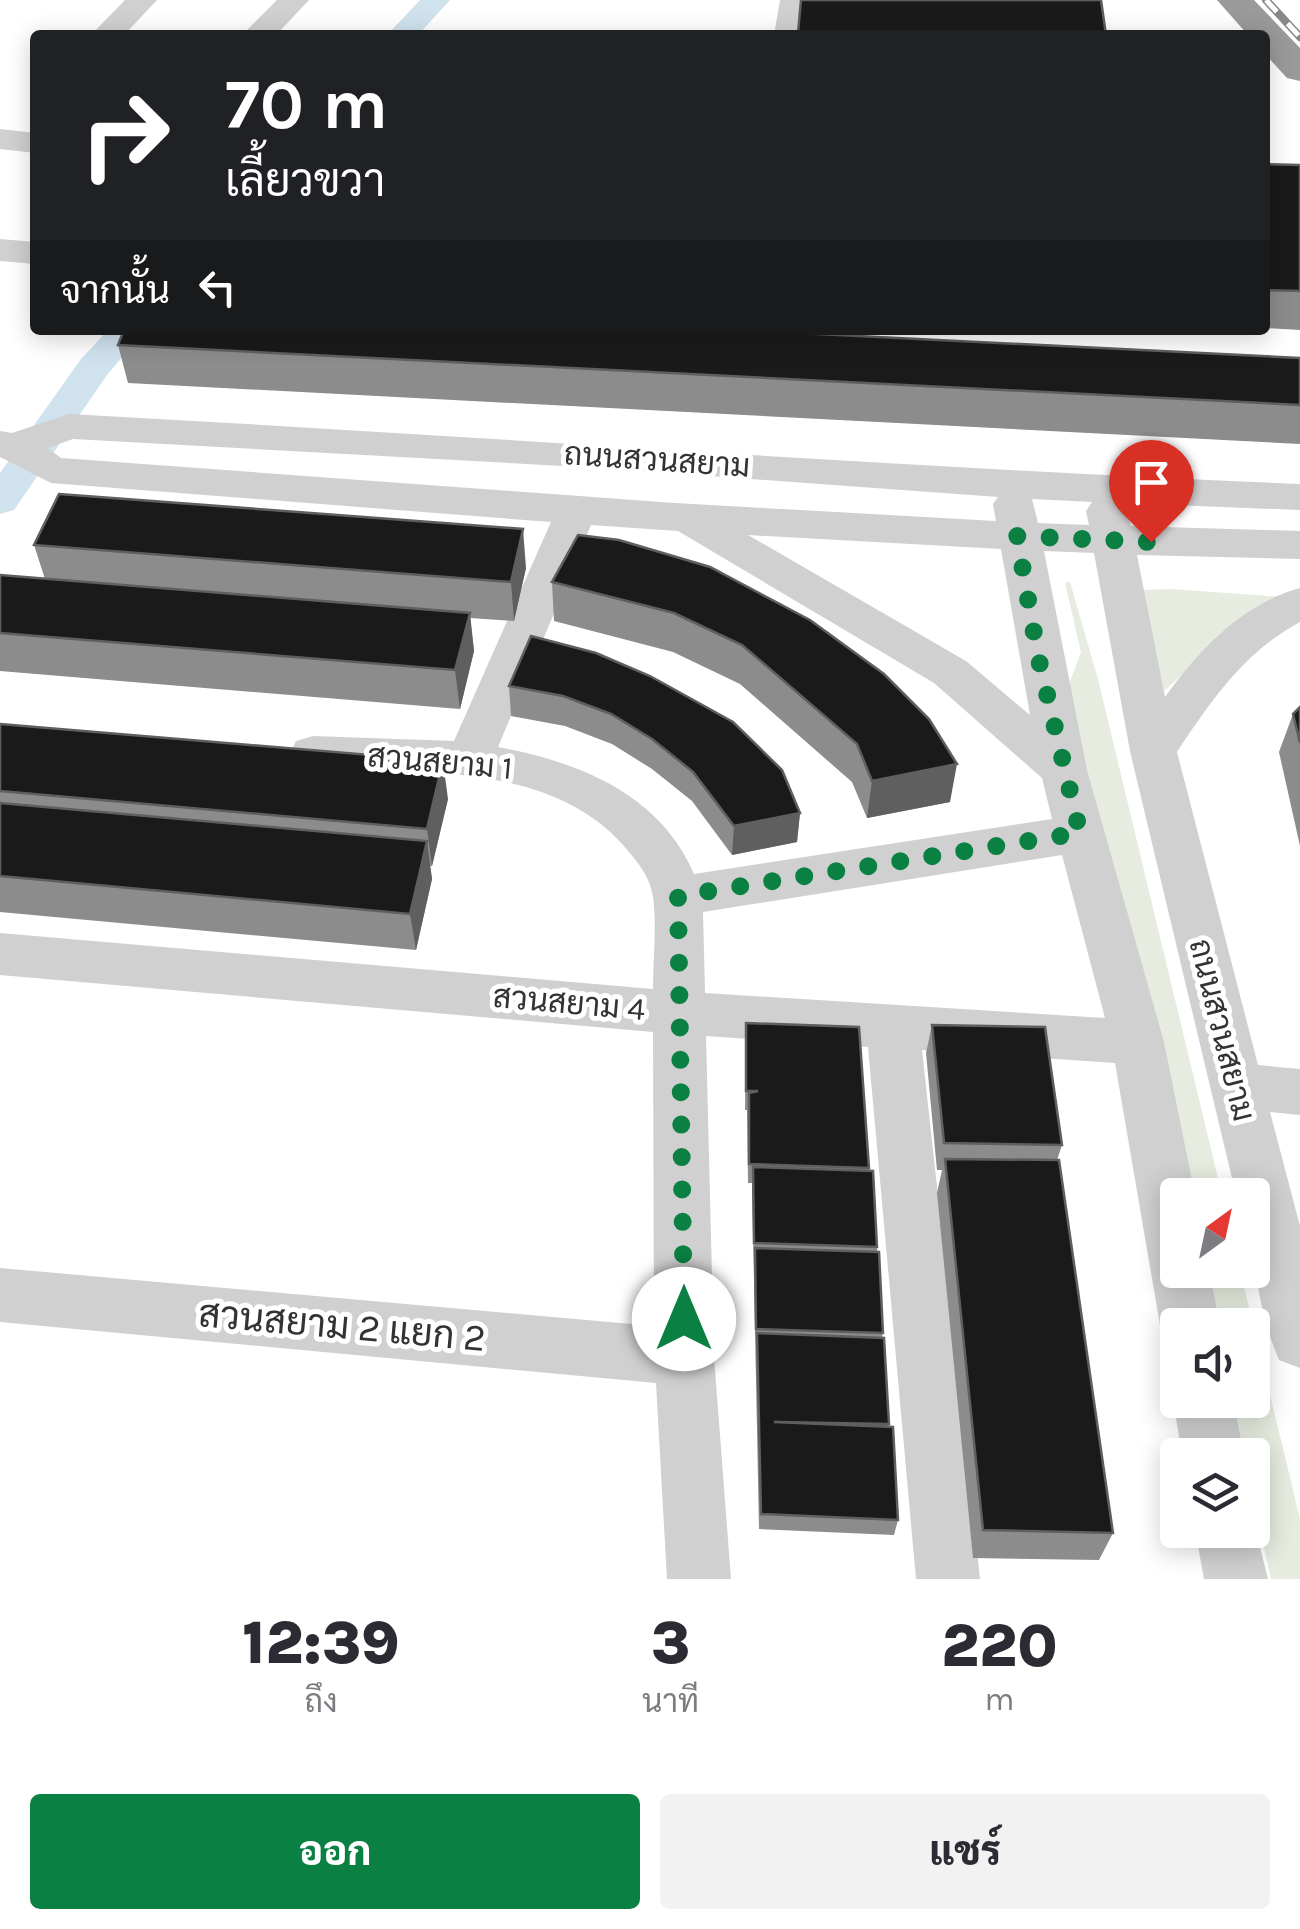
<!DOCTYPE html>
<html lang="th">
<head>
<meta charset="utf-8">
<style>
	:root { --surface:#fff; --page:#f2f2f3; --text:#2b2b33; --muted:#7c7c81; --accent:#0b8043 }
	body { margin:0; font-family:Karla,Sarabun,sans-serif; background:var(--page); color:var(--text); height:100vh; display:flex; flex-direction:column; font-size:38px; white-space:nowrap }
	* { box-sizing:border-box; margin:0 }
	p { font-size:32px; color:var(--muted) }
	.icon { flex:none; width:55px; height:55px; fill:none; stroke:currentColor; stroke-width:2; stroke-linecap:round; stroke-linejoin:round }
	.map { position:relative; height:1579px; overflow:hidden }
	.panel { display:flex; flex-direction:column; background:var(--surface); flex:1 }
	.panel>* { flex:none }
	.top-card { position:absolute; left:30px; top:30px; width:1240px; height:305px; border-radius:10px; box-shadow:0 5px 25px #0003; background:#202124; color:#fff; overflow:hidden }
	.needle { width:65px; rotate:33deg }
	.tools { position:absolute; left:1160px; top:1178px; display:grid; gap:20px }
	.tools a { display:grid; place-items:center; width:110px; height:110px; border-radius:10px; background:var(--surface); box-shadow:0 5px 25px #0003; font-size:50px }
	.pin { position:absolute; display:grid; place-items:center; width:85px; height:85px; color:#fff; margin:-102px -42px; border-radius:50% 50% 50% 0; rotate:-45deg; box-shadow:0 0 10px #0007 }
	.pin .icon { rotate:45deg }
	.me { position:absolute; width:110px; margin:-55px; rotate:0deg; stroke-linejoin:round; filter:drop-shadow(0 0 8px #0008) }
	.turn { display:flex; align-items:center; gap:35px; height:210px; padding:0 30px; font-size:45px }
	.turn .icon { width:130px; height:130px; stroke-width:2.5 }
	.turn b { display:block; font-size:70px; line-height:85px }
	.then { display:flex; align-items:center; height:95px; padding:0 30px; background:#0003; gap:20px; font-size:38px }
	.eta { display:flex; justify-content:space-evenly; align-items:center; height:170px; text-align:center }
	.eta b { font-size:60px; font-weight:800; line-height:70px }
	.primary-button { display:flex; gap:20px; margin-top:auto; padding:20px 30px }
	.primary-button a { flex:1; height:115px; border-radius:10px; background:var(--accent); color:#fff; font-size:40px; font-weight:800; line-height:115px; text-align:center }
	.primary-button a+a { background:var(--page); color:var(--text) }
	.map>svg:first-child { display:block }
	.green { fill:#e6ecdf }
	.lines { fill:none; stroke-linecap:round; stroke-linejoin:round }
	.canal { fill:#cfe2ee; fill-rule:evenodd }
	.minor { fill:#d0d0d0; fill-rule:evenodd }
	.highway { fill:#9a9a9a; fill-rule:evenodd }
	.rail-casing { stroke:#888; stroke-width:8 }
	.rail { stroke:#fff; stroke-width:5; stroke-dasharray:16; stroke-linecap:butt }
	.wall { fill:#8c8c8c }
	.shaded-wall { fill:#5f5f5f }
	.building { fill:#1a1a1a; stroke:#5f5f5f; stroke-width:2.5 }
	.route { stroke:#0b8043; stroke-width:18; stroke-dasharray:0 32.4 }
	.labels { text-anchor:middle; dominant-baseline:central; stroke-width:10; stroke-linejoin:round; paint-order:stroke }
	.street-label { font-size:32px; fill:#333; stroke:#fff }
	.near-street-label { font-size:38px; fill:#333; stroke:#fff }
</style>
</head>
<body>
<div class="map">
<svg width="1300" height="1579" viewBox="0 0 1300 1579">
	<rect width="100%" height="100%" fill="#fff"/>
	<!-- green -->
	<path class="green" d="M 1070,582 L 1098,679 L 1222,1195 L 1183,1195 L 1067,690 L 1081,652 L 1065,583 Z
		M 1171,589 L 1284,597 L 1219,641 L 1164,691 L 1139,590 Z
		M 1200,1270 L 1240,1270 L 1300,1519 L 1300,1579 L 1271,1579 L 1253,1498 L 1252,1455 L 1243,1455 L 1230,1400 L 1252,1400 L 1252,1325 L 1213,1325 Z"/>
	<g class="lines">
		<!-- canal -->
		<path class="canal" d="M 420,0 L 450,0 L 418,35 L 387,35 Z
			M 108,330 L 145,330 L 107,375 L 14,510 L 0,514 L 0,473 L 81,359 Z"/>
		<!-- minor -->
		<path class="minor" d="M 125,0 L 157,0 L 124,35 L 91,35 Z
			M 277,0 L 309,0 L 276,35 L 242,35 Z
			M 780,0 L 810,0 L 806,35 L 774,35 Z
			M 0,129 L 35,133 L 35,153 L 0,149 Z
			M 0,239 L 35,242 L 35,264 L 0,261 Z
			M 69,414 C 479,436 889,467 1300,484 L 1300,510 L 1123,503 L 1131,526 L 1300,531 L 1300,559 L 1137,555 L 1165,697 C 1199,650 1242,604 1300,588 L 1300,622 C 1244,652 1211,701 1177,752 L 1258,1065 L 1300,1069 L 1300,1115 L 1270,1112 L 1300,1226 L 1300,1368 L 1279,1360 C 1256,1307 1252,1252 1252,1195 L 1236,1195 L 1130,751 L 1094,553 L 1044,551 L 1087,770 L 1164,1042 L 1195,1195 L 1178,1195 L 1178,1270 L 1209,1270 L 1220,1325 L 1178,1325 L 1178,1348 L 1169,1345 L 1160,1325 L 1115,1063 L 922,1050 L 980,1579 L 916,1579 L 868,1047 L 706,1036 L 714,1357 L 731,1579 L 667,1579 L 656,1383 L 0,1322 L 0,1268 L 654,1326 L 653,1032 L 0,975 L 0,933 L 653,989 C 653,959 657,926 653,897 C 650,876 637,861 623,845 C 548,761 415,773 313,770 L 296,765 L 290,753 L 296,741 L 313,736 L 454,741 L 551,522 L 51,483 L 0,457 L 0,431 L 12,433 ZM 73,439 L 599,468 L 998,497 L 993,504 L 996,521 L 675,503 L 61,458 L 48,448 ZM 1032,499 L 1092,502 L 1086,511 L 1089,525 L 1038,523 ZM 591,525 L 678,531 L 934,683 L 1042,778 L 1052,819 L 694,874 C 660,794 579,762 498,747 ZM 748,535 L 1001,549 L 1030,715 L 966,661 ZM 1062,855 L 1105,1018 L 705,993 L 703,912 Z
			M 1178,1389 L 1178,1400 L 1233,1400 L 1244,1455 L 1182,1455 L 1173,1400 Z
			M 1252,1515 L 1268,1579 L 1204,1579 L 1195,1530 L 1252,1530 Z"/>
		<!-- highway -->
		<path class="highway" d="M 1217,0 L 1254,0 L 1300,48 L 1300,81 L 1287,78 L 1265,54 L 1265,35 L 1248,35 Z"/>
		<!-- rail casing -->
		<g class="rail-casing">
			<path id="rail" d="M 1266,0 L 1300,37"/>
		</g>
		<!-- rail -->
		<use href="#rail" class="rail"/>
	</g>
	<!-- wall -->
	<path class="wall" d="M 1265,164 L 1300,165 L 1300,330 L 1265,328 Z
		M 118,345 L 1300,358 L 1300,444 L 128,383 Z
		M 619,540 L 950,802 L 867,818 L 852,782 L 740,684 L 673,652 L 554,621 L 552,582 Z
		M 34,545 L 526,568 L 514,621 L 470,618 L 474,651 L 460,709 L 0,671 L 0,575 L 45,579 Z
		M 531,636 L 800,813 L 797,842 L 732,855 L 692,801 L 652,769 L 612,744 L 565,726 L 511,716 L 509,686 Z
		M 1300,707 L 1300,846 L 1279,752 L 1293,714 Z
		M 0,724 L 448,799 L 432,866 L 430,866 L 432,879 L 416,950 L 0,912 Z
		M 746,1023 L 869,1168 L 877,1247 L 888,1427 L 898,1520 L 894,1535 L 759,1529 L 752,1183 L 748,1183 L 747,1110 L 745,1110 Z
		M 932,1025 L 1062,1145 L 1057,1160 L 1113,1533 L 1099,1560 L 973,1558 L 937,1193 L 942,1170 L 937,1170 L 926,1053 Z"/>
	<!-- shaded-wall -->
	<path class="shaded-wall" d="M 523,529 L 526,568 L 514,621 L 511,582 Z
		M 470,613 L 474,651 L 460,709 L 455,670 Z
		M 443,761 L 448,799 L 432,866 L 427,829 Z
		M 957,764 L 950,802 L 867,818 L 872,781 Z
		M 800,813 L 797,842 L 732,855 L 734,826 Z
		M 427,841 L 432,879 L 416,950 L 410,914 Z"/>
	<!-- building -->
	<path class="building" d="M 801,0 L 1101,0 L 1106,35 L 845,35 L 798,33 Z
		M 1265,164 L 1300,165 L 1300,291 L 1265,290 Z
		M 124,330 L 739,330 L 1300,358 L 1300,405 L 118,345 Z
		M 59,494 L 523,529 L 511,582 L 34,545 Z
		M 578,535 L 619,540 L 710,567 L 810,620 L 884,674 L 929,719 L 957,764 L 872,781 L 857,744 L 742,645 L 674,613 L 552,582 Z
		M 0,575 L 470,613 L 455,670 L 0,633 Z
		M 531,636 L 596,653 L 650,676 L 733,722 L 782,770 L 800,813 L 734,826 L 693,772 L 652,739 L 611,714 L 563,696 L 509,686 Z
		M 1300,707 L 1300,743 L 1293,714 Z
		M 0,724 L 443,761 L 427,829 L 0,791 Z
		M 0,803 L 427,841 L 410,914 L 0,876 Z
		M 746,1023 L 859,1027 L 869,1168 L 749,1164 L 749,1093 L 758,1091 L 746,1091 Z
		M 932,1025 L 1045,1027 L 1062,1145 L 944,1143 Z
		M 945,1159 L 1059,1160 L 1113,1533 L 983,1530 Z
		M 753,1167 L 873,1171 L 877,1247 L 754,1243 Z
		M 755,1248 L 879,1252 L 883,1333 L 756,1329 Z
		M 757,1333 L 884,1338 L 889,1424 L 774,1422 L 893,1427 L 898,1520 L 761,1514 Z"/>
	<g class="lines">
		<!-- route -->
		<path class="route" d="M 684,1319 L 678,896 L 1080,833 L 1038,656 L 1017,536 L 1151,542"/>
	</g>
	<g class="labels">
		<!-- street labels -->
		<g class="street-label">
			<text transform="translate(657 460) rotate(4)">ถนนสวนสยาม</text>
			<text transform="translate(440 762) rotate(5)">สวนสยาม 1</text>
			<text transform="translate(569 1003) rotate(5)">สวนสยาม 4</text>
			<text transform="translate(1222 1030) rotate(76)">ถนนสวนสยาม</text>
		</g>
		<!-- near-street labels -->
		<g class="near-street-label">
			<text transform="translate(342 1326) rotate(5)">สวนสยาม 2 แยก 2</text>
		</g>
	</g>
</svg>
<div class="tools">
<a><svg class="needle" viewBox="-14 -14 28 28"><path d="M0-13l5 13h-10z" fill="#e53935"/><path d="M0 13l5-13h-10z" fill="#7c7c81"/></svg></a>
<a><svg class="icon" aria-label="sound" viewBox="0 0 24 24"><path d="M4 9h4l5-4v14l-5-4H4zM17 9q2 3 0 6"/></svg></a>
<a><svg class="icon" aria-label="layers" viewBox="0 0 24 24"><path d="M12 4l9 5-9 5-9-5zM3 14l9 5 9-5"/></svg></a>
</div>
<div class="pin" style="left:1151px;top:542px;background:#d93025"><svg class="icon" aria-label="arrive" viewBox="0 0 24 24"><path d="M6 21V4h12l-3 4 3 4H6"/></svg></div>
<svg class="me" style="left:684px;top:1319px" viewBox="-20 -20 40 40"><circle r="19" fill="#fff"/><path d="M0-13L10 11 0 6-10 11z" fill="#0b8043"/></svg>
<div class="top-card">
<div class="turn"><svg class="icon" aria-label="right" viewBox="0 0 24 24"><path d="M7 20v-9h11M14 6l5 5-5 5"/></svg><div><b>70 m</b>เลี้ยวขวา</div></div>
<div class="then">จากนั้น<svg class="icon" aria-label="left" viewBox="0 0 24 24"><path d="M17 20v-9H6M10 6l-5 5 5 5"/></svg></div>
</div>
</div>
<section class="panel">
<div class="eta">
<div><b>12:39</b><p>ถึง</p></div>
<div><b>3</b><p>นาที</p></div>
<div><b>220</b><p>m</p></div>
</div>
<div class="primary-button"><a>ออก</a><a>แชร์</a></div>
</section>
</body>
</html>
